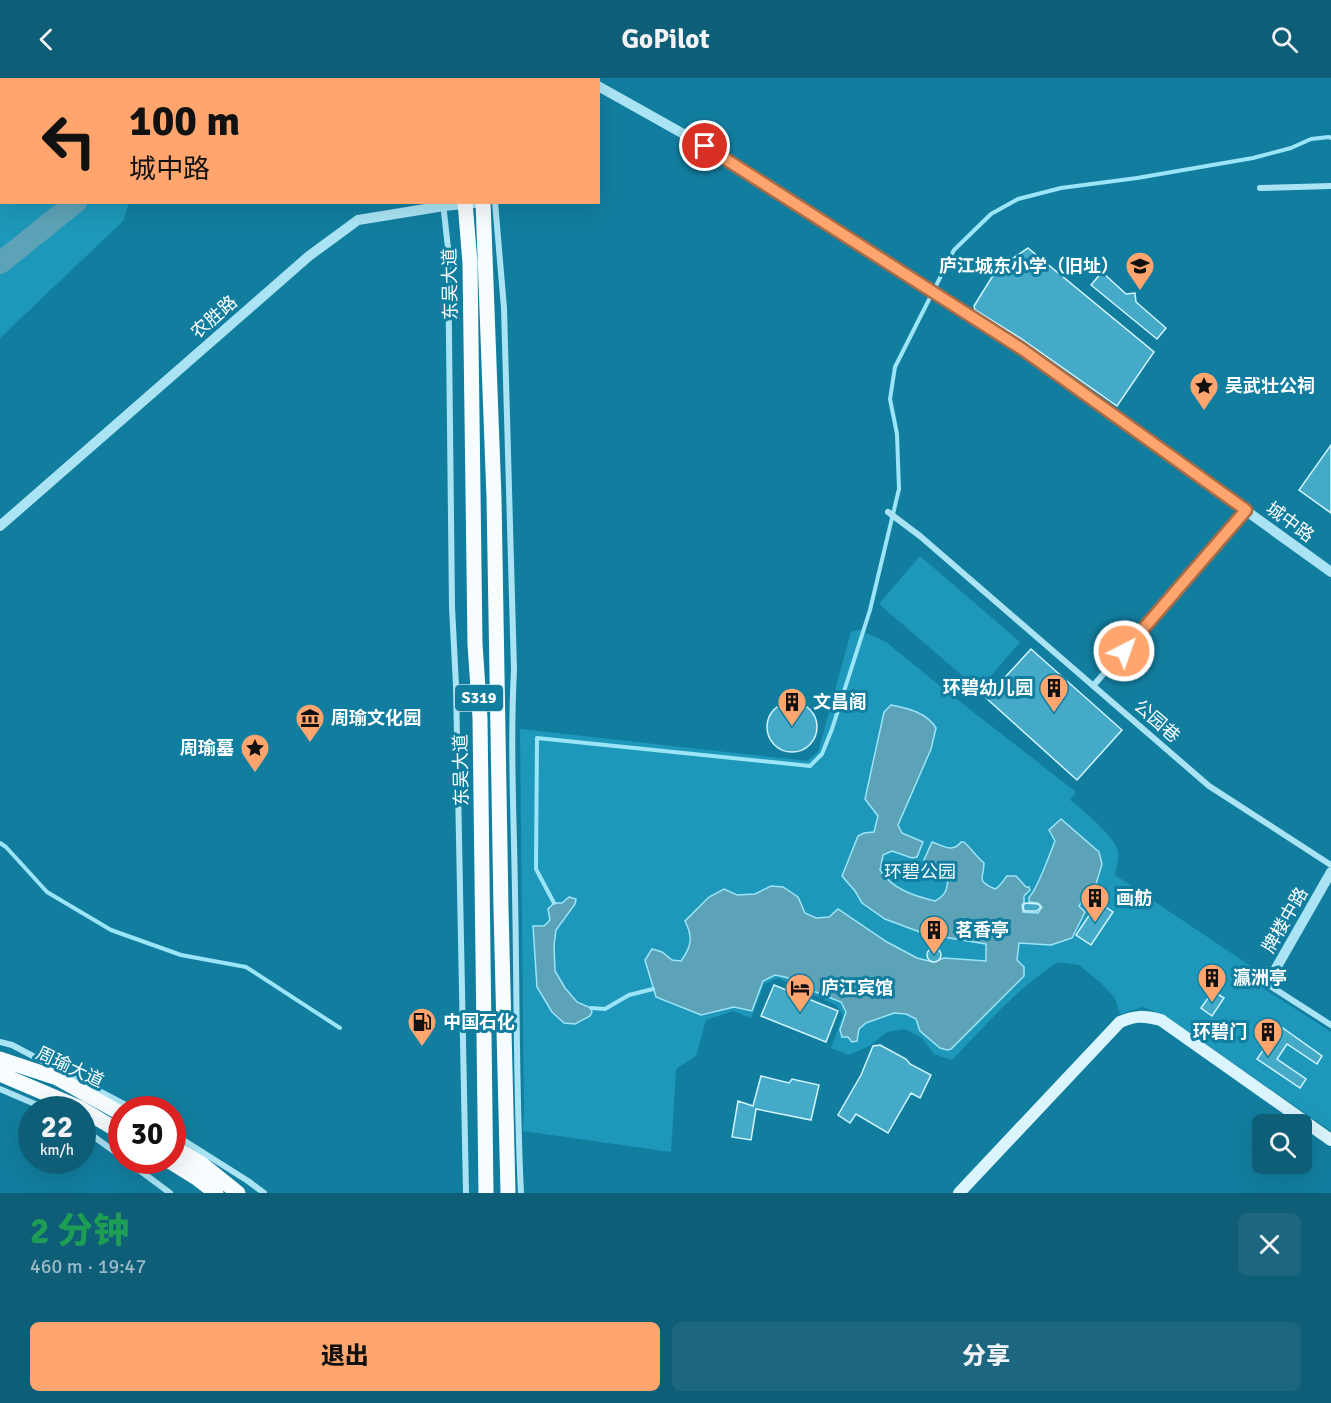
<!DOCTYPE html>
<html lang="zh">
<head>
<meta charset="utf-8">
<style>
	:root { --surface:#0e5e77; --page:#1c677f; --text:#f1f3f6; --muted:#9bbac6; --accent:#ffa56d }
	body { margin:0; font-family:Signika,"Noto Sans SC",sans-serif; background:var(--page); color:var(--text); height:100vh; display:flex; flex-direction:column; font-size:22px; white-space:nowrap }
	* { box-sizing:border-box; margin:0 }
	p { font-size:20px; color:var(--muted) }
	.icon { flex:none; width:33px; height:33px; fill:none; stroke:currentColor; stroke-width:2; stroke-linecap:round; stroke-linejoin:round }
	.map { position:relative; height:1115px; overflow:hidden }
	.details { display:flex; flex-direction:column; background:var(--surface); flex:1 }
	.details>* { flex:none }
	.banner { position:absolute; left:0px; top:0px; width:600px; height:126px; box-shadow:0 6px 24px #0002; background:#ffa56d; color:#111; overflow:hidden }
	.buttons { position:absolute; left:1252px; top:1036px; display:grid; gap:12px }
	.buttons a { display:grid; place-items:center; width:60px; height:60px; border-radius:9px; background:var(--surface); box-shadow:0 6px 24px #0002; font-size:30px }
	.speed { position:absolute; left:18px; top:1018px; display:flex; gap:12px; font-size:30px; font-weight:700; text-align:center }
	.speed>* { display:grid; place-content:center; width:78px; height:78px; border-radius:50%; background:var(--surface); box-shadow:0 6px 24px #0002; line-height:1 }
	.speed small { font-size:15px; font-weight:400 }
	.speed .limit { border:9px solid #d22; background:#fff; color:#111 }
	.pin { position:absolute; display:grid; place-items:center; width:51px; height:51px; color:#fff; margin:-26px; border:3px solid #fff; border-radius:50%; box-shadow:0 2px 6px #0007 }
	.me { position:absolute; width:66px; margin:-33px; rotate:41deg; stroke-linejoin:round; filter:drop-shadow(0 0 4px #0008) }
	.turn { display:flex; align-items:center; gap:21px; height:126px; padding:0 30px; font-size:27px }
	.turn .icon { width:78px; height:78px; stroke-width:2.5 }
	.turn b { display:block; font-size:42px; line-height:51px }
	.round { display:grid; place-items:center; flex:none; width:63px; height:63px; border-radius:9px; background:var(--page) }
	.head { display:flex; align-items:center; justify-content:space-between; height:102px; padding:0 30px }
	h1 { font-size:36px; font-weight:800; line-height:45px; color:#1e9e55 }
	.button { display:flex; gap:12px; margin-top:auto; padding:12px 30px }
	.button a { flex:1; height:69px; border-radius:9px; background:var(--accent); color:#111; font-size:24px; font-weight:800; line-height:69px; text-align:center }
	.button a+a { background:var(--page); color:var(--text) }
	header { display:flex; justify-content:space-between; align-items:center; height:78px; padding:0 30px; background:var(--surface); font-size:27px; font-weight:800 }
	.map>svg:first-child { display:block }
	.green { fill:#1e98ba }
	.water { fill:#5da3b7; stroke:#9ce4f7; stroke-width:1.5 }
	.lines { fill:none; stroke-linecap:round; stroke-linejoin:round }
	.stream { stroke:#9ce4f7; stroke-width:4 }
	.river { stroke:#5da3b7; stroke-width:22 }
	.building { fill:#45aac8; stroke:#d2f4fe; stroke-width:1.5 }
	.minor { stroke:#aae4f4; stroke-width:6 }
	.tertiary { stroke:#aae4f4; stroke-width:10 }
	.secondary { stroke:#daf5fd; stroke-width:12 }
	.primary { stroke:#f7fdff; stroke-width:15 }
	.route-casing { stroke:#a66b47; stroke-width:15 }
	.route { stroke:#ffa56d; stroke-width:10 }
	.labels { text-anchor:middle; dominant-baseline:central; stroke-width:6; stroke-linejoin:round; paint-order:stroke }
	.shield { fill:#127e9f; stroke:#b8d8e2; stroke-width:1.5 }
	.shield-label { font-size:16px; font-weight:bold; fill:#fff }
	.poi-label { font-size:18px; font-weight:bold; fill:#fff; stroke:#127e9f; text-anchor:start }
	.street-label { font-size:18px; fill:#fff; stroke:#127e9f }
	.park-label { font-size:18px; fill:#f6fdff; stroke:#127e9f }
</style>
</head>
<body>
<header><svg class="icon" aria-label="back" viewBox="0 0 24 24"><path d="M15 5l-7 7 7 7"/></svg>GoPilot<svg class="icon" aria-label="search" viewBox="0 0 24 24"><circle cx="10" cy="10" r="6"/><path d="M15 15l6 6"/></svg></header>
<div class="map">
<svg width="1331" height="1115" viewBox="0 0 1331 1115">
	<rect width="100%" height="100%" fill="#127e9f"/>
	<!-- green -->
	<path class="green" d="M 0,0 L 270,0 L 268,2 L 2,2 L 2,124 L 129,125 L 123,143 L 0,260 Z
		M 920,478 L 1020,564 L 979,612 L 879,526 Z
		M 859,552 L 886,564 L 945,612 L 1076,714 L 1070,722 C 1083,732 1114,758 1118,773 C 1119,780 1116,790 1115,797 L 1252,889 L 1263,910 L 1331,954 L 1331,1053 L 1163,937 L 1143,929 L 1120,936 L 1115,920 L 1101,905 L 1079,887 L 1058,884 C 1017,910 985,948 952,982 L 934,976 L 922,960 L 905,951 L 887,954 L 869,968 L 849,977 L 831,970 L 843,937 L 836,927 L 778,900 L 764,906 L 751,940 L 733,933 L 706,942 L 696,978 L 676,991 L 671,1074 L 523,1053 L 524,1033 L 520,651 L 807,683 L 818,674 L 851,554 Z"/>
	<!-- water -->
	<path class="water" d="M 891,627 C 908,630 927,635 936,650 L 931,671 L 898,747 L 902,755 L 923,764 L 917,779 L 912,780 L 892,773 L 883,777 L 880,792 C 892,811 914,818 935,823 C 946,817 947,812 948,800 L 924,782 L 932,764 C 943,768 953,775 961,764 L 964,764 C 971,770 977,780 984,785 C 984,801 975,802 995,811 C 1001,808 1003,802 1007,798 L 1016,798 L 1026,809 L 1029,809 L 1030,812 L 1024,818 L 1024,824 L 1022,827 L 1023,834 L 1038,835 L 1042,829 L 1038,825 L 1029,824 L 1029,819 C 1037,813 1050,775 1055,763 L 1049,752 L 1061,741 L 1099,774 L 1102,786 L 1094,813 L 1085,818 L 1079,828 L 1085,834 L 1072,860 L 1051,867 L 1019,865 L 1017,882 L 1024,889 L 1024,898 L 951,971 L 947,972 L 940,970 L 920,953 L 916,941 L 906,936 L 894,935 L 866,945 L 859,951 L 857,963 L 852,964 L 848,959 L 842,959 L 840,952 L 846,934 L 841,924 L 808,911 L 800,905 L 785,899 L 775,897 L 763,903 L 752,933 L 734,929 L 701,937 L 656,919 L 645,882 L 652,871 L 662,874 L 672,882 L 681,883 C 692,868 693,859 685,843 L 709,819 L 724,811 L 737,817 L 755,816 L 771,808 L 783,809 L 798,819 L 805,835 L 816,840 L 829,839 L 838,831 L 887,864 L 917,880 L 933,884 L 944,880 L 986,883 L 986,866 L 925,856 L 885,841 L 862,825 L 855,813 L 842,798 L 858,758 L 864,755 L 874,754 L 878,738 L 865,721 L 884,634 Z
		M 569,819 L 576,821 L 575,826 L 556,852 L 554,867 L 555,893 L 565,910 L 577,924 L 591,930 L 592,934 L 590,938 L 575,946 L 564,945 L 552,934 L 537,909 L 533,848 L 544,848 L 550,842 L 548,831 L 554,825 L 562,825 Z"/>
	<g class="lines">
		<!-- stream -->
		<path class="stream" d="M 0,765 L 6,769 L 47,814 L 111,852 L 181,877 L 246,889 L 340,950
			M 554,825 L 536,791 L 537,660 L 810,688 L 822,676 L 832,651 L 870,532 L 899,411 L 897,356 L 890,321 L 895,289 L 954,172 L 991,136 L 1018,121 L 1061,110 L 1137,100 L 1253,80 L 1291,70 L 1311,61 L 1329,59 L 1331,60
			M 591,930 L 605,931 L 629,917 L 653,911"/>
		<!-- river -->
		<path class="river" d="M 230,2 L 232,0
			M 0,185 L 76,124"/>
	</g>
	<!-- building -->
	<path class="building" d="M 1028,170 L 1154,274 L 1117,328 L 1020,260 L 975,232 L 974,228 L 997,191 Z
		M 1102,194 L 1126,216 L 1135,215 L 1136,224 L 1166,250 L 1157,261 L 1091,207 Z
		M 1331,367 L 1331,435 L 1299,412 Z
		M 1031,571 L 1122,652 L 1077,702 L 986,620 Z
		M767 649a25 25 0 1 1 50 0a25 25 0 1 1-50 0Z
		M 1098,824 L 1113,834 L 1091,867 L 1076,857 Z
		M 1025,825 L 1038,826 L 1041,829 L 1037,833 L 1024,833 L 1023,828 Z
		M927 877a7 7 0 1 1 14 0a7 7 0 1 1-14 0Z
		M 774,907 L 838,933 L 826,964 L 761,938 Z
		M 1213,913 L 1224,920 L 1212,938 L 1201,930 Z
		M 1280,948 L 1322,978 L 1317,986 L 1287,966 L 1277,981 L 1306,1001 L 1300,1010 L 1257,981 Z
		M 880,967 L 906,981 L 910,986 L 931,997 L 920,1020 L 911,1015 L 888,1055 L 856,1036 L 850,1045 L 838,1037 L 861,997 L 873,968 Z
		M 761,998 L 789,1005 L 792,1001 L 819,1007 L 811,1042 L 756,1031 L 751,1062 L 732,1059 L 738,1023 L 753,1028 Z"/>
	<g class="lines">
		<!-- minor -->
		<path class="minor" d="M 469,0 L 470,2
			M 1260,110 L 1331,108
			M 495,124 L 504,230 L 514,592 C 510,667 514,741 515,815 C 517,915 516,1015 521,1115
			M 443,125 L 448,170 L 452,529 L 456,608 L 466,1115
			M 888,434 L 920,458 L 1209,708 L 1331,787
			M 1093,608 L 1246,432
			M 1267,906 L 1331,947
			M 0,964 L 12,967 L 135,1032
			M 0,1011 L 49,1032
			M 82,1050 L 122,1079
			M 172,1055 L 248,1103 L 264,1115
			M 127,1083 L 170,1115"/>
		<!-- tertiary -->
		<path class="tertiary" d="M 585,0 L 588,2
			M 410,2 L 415,0
			M 598,8 L 705,68 L 1022,271 L 1331,494
			M 0,448 L 309,178 L 358,142 L 444,128 L 483,124
			M 1267,906 L 1331,794"/>
		<!-- secondary -->
		<path class="secondary" d="M 959,1115 L 1120,944 C 1136,937 1144,938 1161,942 L 1331,1062"/>
		<!-- primary -->
		<path class="primary" d="M 427,0 L 428,2
			M 448,0 L 449,2
			M 465,124 L 470,185 L 475,566 L 480,640 L 486,1115
			M 483,124 L 494,420 L 501,830 L 508,1115
			M 0,981 L 57,1000 L 122,1036
			M 0,996 L 80,1030 L 122,1055
			M 172,1068 L 202,1086 L 238,1115
			M 169,1083 L 198,1101 L 216,1115"/>
	</g>
	<g class="lines">
		<!-- route casing -->
		<g class="route-casing">
			<path id="route" d="M 705,68 L 1022,271 L 1246,432 L 1124,573"/>
		</g>
		<!-- route -->
		<use href="#route" class="route"/>
	</g>
	<!-- icons -->
	<defs>
		<g id="school-pin" transform="scale(1.5)"><path d="M0 17L-7.5 6A9.5 9.5 0 1 1 7.5 6Z" fill="#ffa56d" stroke="#127e9f"/><path d="M0-5L7-2L0 1L-7-2ZM-4 1L0 2.5L4 1V4Q0 6-4 4Z" fill="#111"/></g>
		<g id="sight-pin" transform="scale(1.5)"><path d="M0 17L-7.5 6A9.5 9.5 0 1 1 7.5 6Z" fill="#ffa56d" stroke="#127e9f"/><path d="M0-6L1.8-2.2L6-1.7L2.9 1.2L3.7 5.4L0 3.3L-3.7 5.4L-2.9 1.2L-6-1.7L-1.8-2.2Z" fill="#111"/></g>
		<g id="building-pin" transform="scale(1.5)"><path d="M0 17L-7.5 6A9.5 9.5 0 1 1 7.5 6Z" fill="#ffa56d" stroke="#127e9f"/><path d="M-4-6H4V6H1V3H-1V6H-4ZM-2.5-4.3h1.7v1.8h-1.7ZM.8-4.3h1.7v1.8H.8ZM-2.5-1h1.7V.8h-1.7ZM.8-1h1.7V.8H.8Z" fill="#111"/></g>
		<g id="museum-pin" transform="scale(1.5)"><path d="M0 17L-7.5 6A9.5 9.5 0 1 1 7.5 6Z" fill="#ffa56d" stroke="#127e9f"/><path d="M0-6L6-3V-2H-6V-3ZM-5-1h2V3h-2ZM-1-1h2V3h-2ZM3-1h2V3H3ZM-6 4H6V6H-6Z" fill="#111"/></g>
		<g id="hotel-pin" transform="scale(1.5)"><path d="M0 17L-7.5 6A9.5 9.5 0 1 1 7.5 6Z" fill="#ffa56d" stroke="#127e9f"/><path d="M-6-4.5h1.5V1H6V5H4.5V3h-9V5H-6ZM-4 0a1.8 1.8 0 1 1 3.6 0ZM.5 0V-2.5h3Q6-2.5 6 0Z" fill="#111"/></g>
		<g id="fuel-pin" transform="scale(1.5)"><path d="M0 17L-7.5 6A9.5 9.5 0 1 1 7.5 6Z" fill="#ffa56d" stroke="#127e9f"/><path d="M-5.5-6h7V0h2V4h1.3V-2.5L3-4.5l.8-.8L6-3V5H2.5V1h-1V6h-7ZM-4.2-4.7v3.2H.2V-4.7Z" fill="#111"/></g>
	</defs>
	<g fill-rule="evenodd">
		<use href="#school-pin" x="1140" y="188"/>
		<use href="#sight-pin" x="1204" y="308"/>
		<use href="#building-pin" x="1054" y="610"/>
		<use href="#building-pin" x="792" y="624"/>
		<use href="#museum-pin" x="310" y="640"/>
		<use href="#sight-pin" x="255" y="670"/>
		<use href="#building-pin" x="1095" y="820"/>
		<use href="#building-pin" x="934" y="852"/>
		<use href="#building-pin" x="1212" y="900"/>
		<use href="#hotel-pin" x="800" y="910"/>
		<use href="#fuel-pin" x="422" y="944"/>
		<use href="#building-pin" x="1268" y="954"/>
	</g>
	<g class="labels">
		<!-- shield labels -->
		<rect class="shield" x="455" y="607" width="48" height="26" rx="4.5"/>
		<g class="shield-label">
			<text x="479" y="620">S319</text>
		</g>
		<!-- poi labels -->
		<g class="poi-label">
			<text x="1119" y="188" text-anchor="end">庐江城东小学（旧址）</text>
			<text x="1225" y="308">吴武壮公祠</text>
			<text x="1033" y="610" text-anchor="end">环碧幼儿园</text>
			<text x="813" y="624">文昌阁</text>
			<text x="331" y="640">周瑜文化园</text>
			<text x="234" y="670" text-anchor="end">周瑜墓</text>
			<text x="1116" y="820">画舫</text>
			<text x="955" y="852">茗香亭</text>
			<text x="1233" y="900">瀛洲亭</text>
			<text x="821" y="910">庐江宾馆</text>
			<text x="443" y="944">中国石化</text>
			<text x="1247" y="954" text-anchor="end">环碧门</text>
		</g>
		<!-- street labels -->
		<g class="street-label">
			<text transform="translate(450 206) rotate(-91)">东吴大道</text>
			<text transform="translate(214 239) rotate(-41)">农胜路</text>
			<text transform="translate(1290 444) rotate(36)">城中路</text>
			<text transform="translate(1157 643) rotate(41)">公园巷</text>
			<text transform="translate(461 692) rotate(-91)">东吴大道</text>
			<text transform="translate(1285 842) rotate(-60)">牌楼中路</text>
			<text transform="translate(70 989) rotate(25)">周瑜大道</text>
		</g>
		<!-- park labels -->
		<g class="park-label">
			<text x="920" y="794">环碧公园</text>
		</g>
	</g>
</svg>
<div class="buttons">
<a><svg class="icon" aria-label="search" viewBox="0 0 24 24"><circle cx="10" cy="10" r="6"/><path d="M15 15l6 6"/></svg></a>
</div>
<div class="speed"><div>22<small>km/h</small></div><div class="limit">30</div></div>
<div class="pin" style="left:705px;top:68px;background:#d93025"><svg class="icon" aria-label="arrive" viewBox="0 0 24 24"><path d="M6 21V4h12l-3 4 3 4H6"/></svg></div>
<svg class="me" style="left:1124px;top:573px" viewBox="-20 -20 40 40"><circle r="17" fill="#ffa56d" stroke="#fff" stroke-width="3"/><path d="M0-11L8 9 0 5-8 9z" fill="#fff"/></svg>
<div class="banner">
<div class="turn"><svg class="icon" aria-label="left" viewBox="0 0 24 24"><path d="M17 20v-9H6M10 6l-5 5 5 5"/></svg><div><b>100 m</b>城中路</div></div>
</div>
</div>
<section class="details">
<div class="head"><div><h1>2 分钟</h1><p>460 m · 19:47</p></div><a class="round"><svg class="icon" aria-label="close" viewBox="0 0 24 24"><path d="M6 6l12 12M18 6L6 18"/></svg></a></div>
<div class="button"><a>退出</a><a>分享</a></div>
</section>
</body>
</html>
